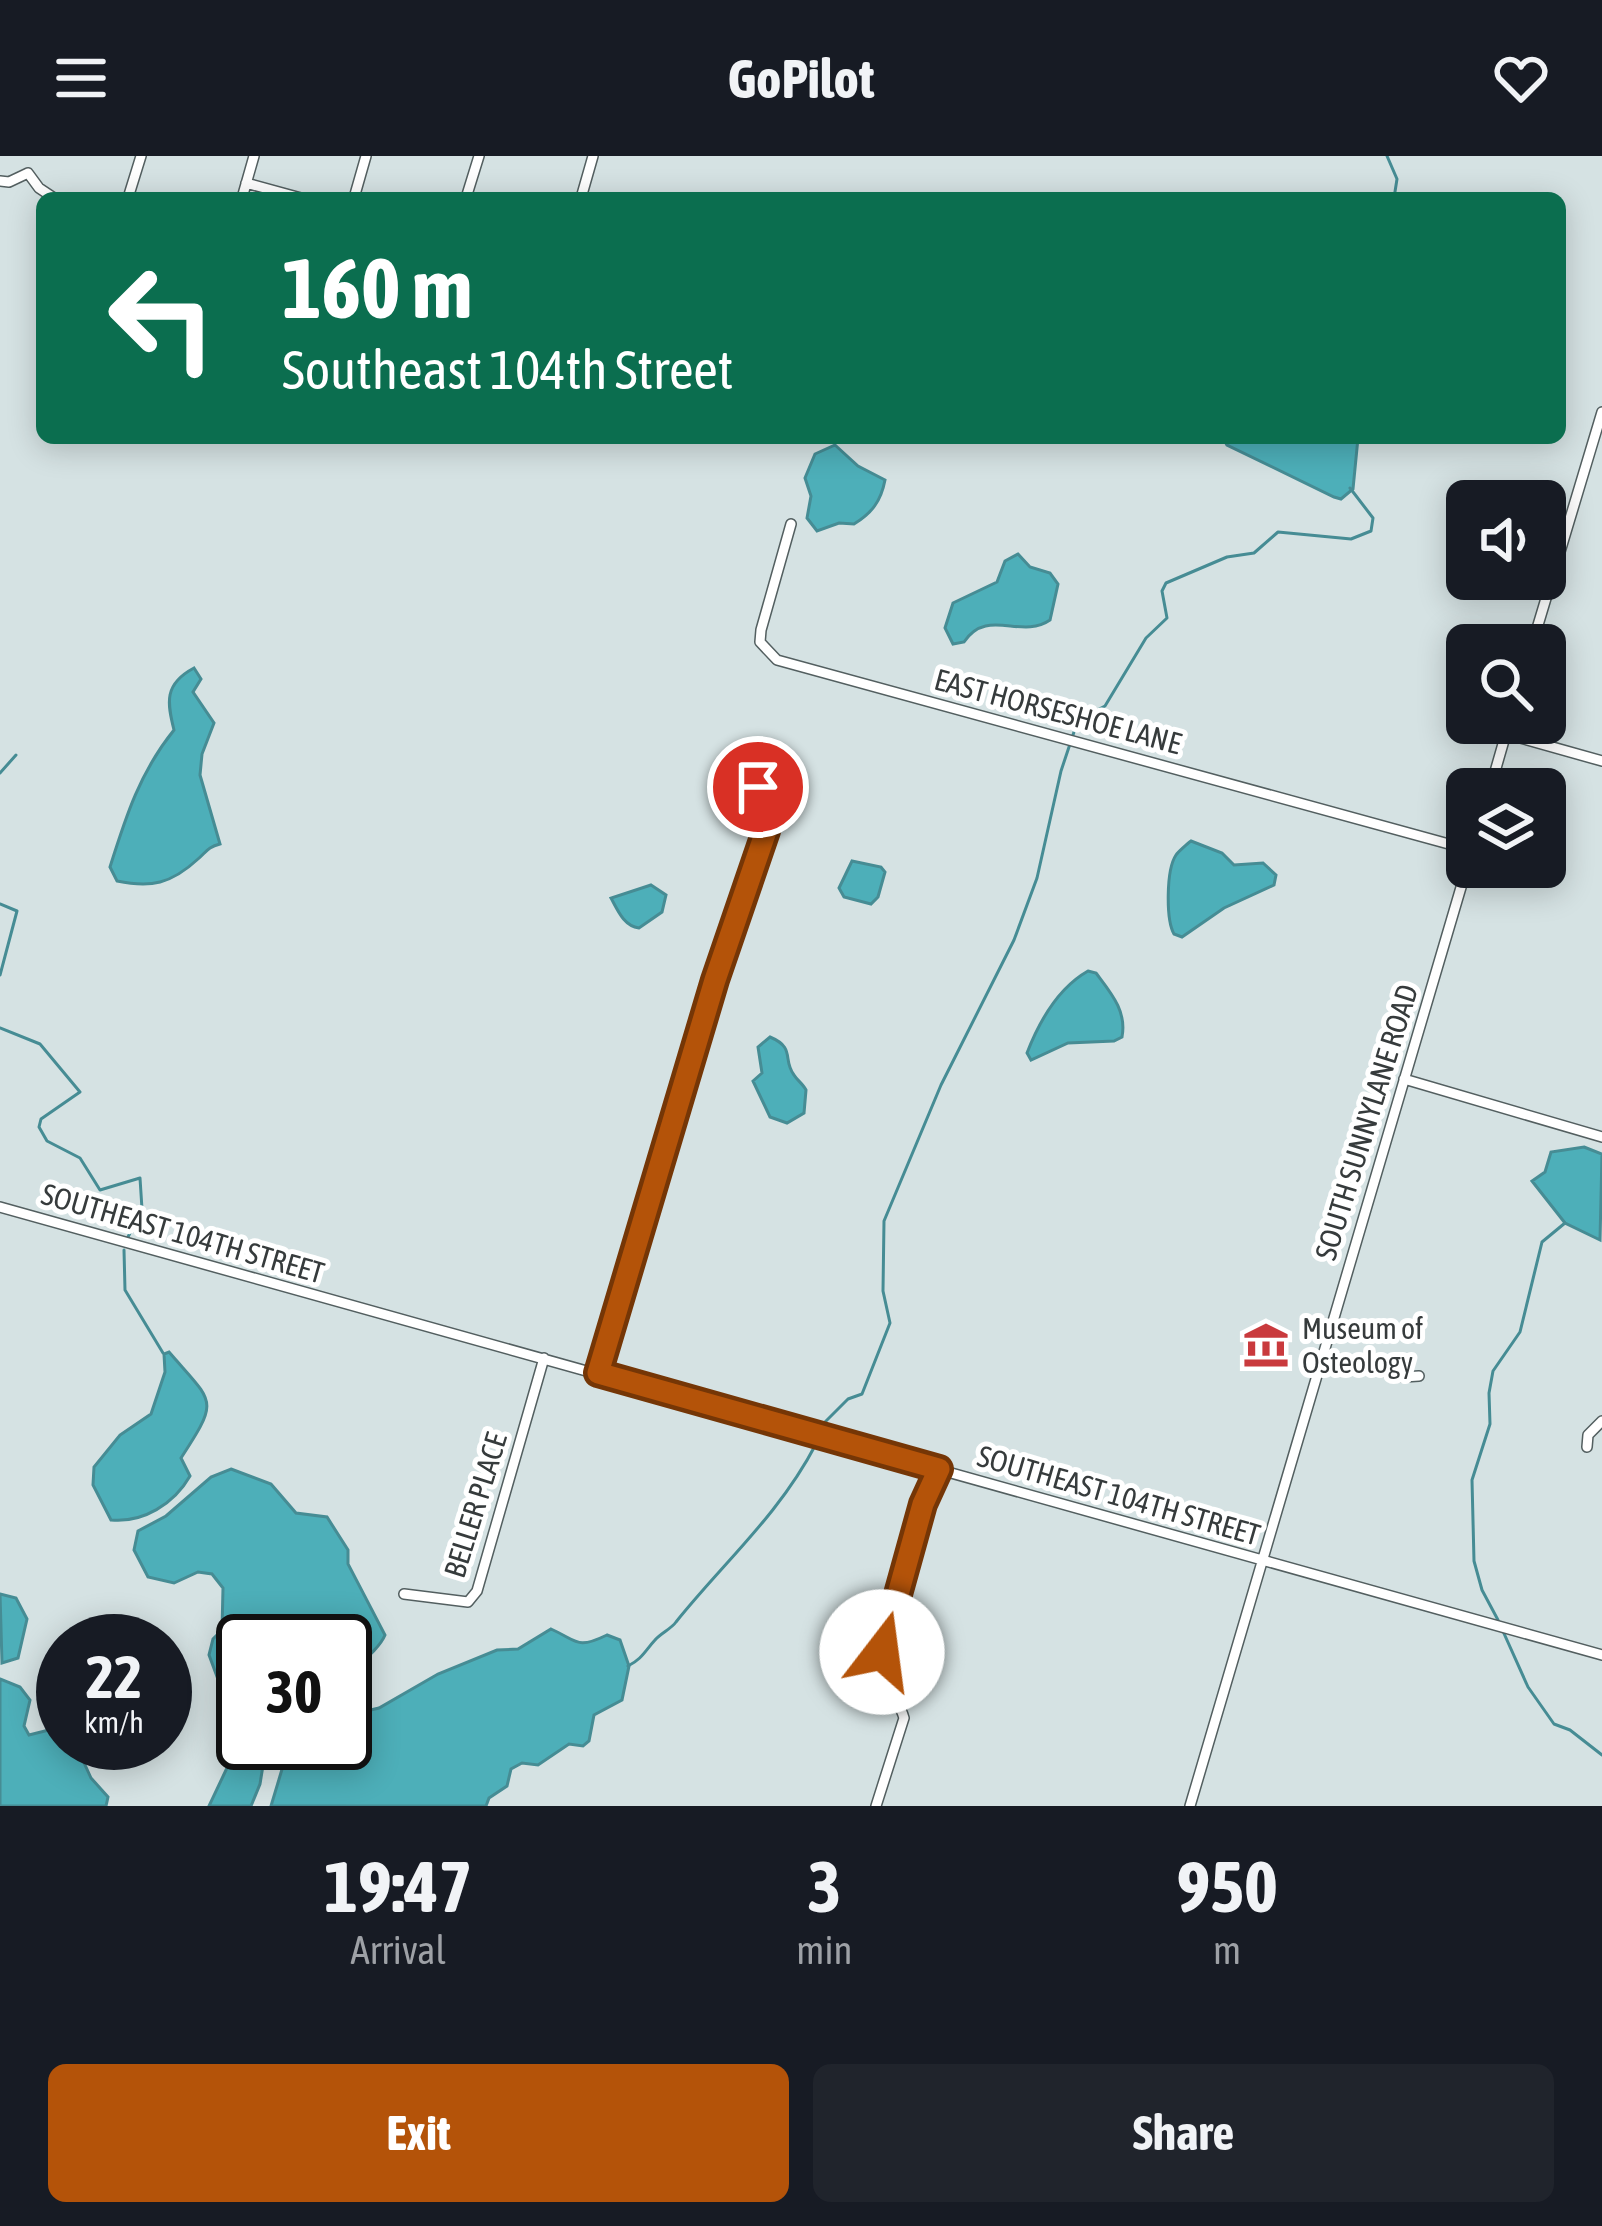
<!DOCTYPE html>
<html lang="en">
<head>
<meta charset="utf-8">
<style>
	:root { --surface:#171b24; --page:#20242c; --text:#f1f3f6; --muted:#9ea1a6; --accent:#b45309 }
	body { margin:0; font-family:"Asap Condensed",sans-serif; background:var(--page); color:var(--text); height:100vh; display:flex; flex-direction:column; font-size:45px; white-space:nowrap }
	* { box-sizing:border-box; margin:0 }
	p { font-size:39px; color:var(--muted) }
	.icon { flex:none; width:66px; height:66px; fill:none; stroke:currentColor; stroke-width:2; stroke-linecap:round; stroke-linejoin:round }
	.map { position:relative; height:1650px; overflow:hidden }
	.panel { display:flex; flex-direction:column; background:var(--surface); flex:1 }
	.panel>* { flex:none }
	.guide { position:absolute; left:36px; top:36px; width:1530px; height:252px; border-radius:18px; box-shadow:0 6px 30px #0003; background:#0b6e4f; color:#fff; overflow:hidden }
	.buttons { position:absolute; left:1446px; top:324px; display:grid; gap:24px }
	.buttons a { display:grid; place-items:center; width:120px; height:120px; border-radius:18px; background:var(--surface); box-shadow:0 6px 30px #0003; font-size:60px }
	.speed { position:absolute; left:36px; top:1458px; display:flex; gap:24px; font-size:60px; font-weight:700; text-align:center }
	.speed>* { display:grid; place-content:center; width:156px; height:156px; border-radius:50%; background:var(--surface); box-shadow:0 6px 30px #0003; line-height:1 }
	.speed small { font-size:30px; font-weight:400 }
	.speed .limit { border:6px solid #111; border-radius:18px; background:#fff; color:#111 }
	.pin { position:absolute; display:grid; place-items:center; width:102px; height:102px; color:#fff; margin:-51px; border:6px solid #fff; border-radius:50%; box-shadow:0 3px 12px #0007 }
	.me { position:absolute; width:132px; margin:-66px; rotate:15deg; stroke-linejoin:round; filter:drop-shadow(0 0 9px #0008) }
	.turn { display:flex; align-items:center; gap:42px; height:252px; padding:0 48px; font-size:54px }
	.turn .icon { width:156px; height:156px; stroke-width:2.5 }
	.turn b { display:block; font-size:84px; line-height:102px }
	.eta { display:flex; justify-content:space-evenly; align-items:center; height:204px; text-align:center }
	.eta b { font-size:72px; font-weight:700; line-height:84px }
	.action { display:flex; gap:24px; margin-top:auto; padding:24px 48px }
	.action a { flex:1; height:138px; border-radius:18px; background:var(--accent); color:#fff; font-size:48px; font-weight:700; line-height:138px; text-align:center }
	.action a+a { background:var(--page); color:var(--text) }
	header { display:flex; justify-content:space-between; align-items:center; height:156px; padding:0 48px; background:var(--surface); font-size:54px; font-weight:700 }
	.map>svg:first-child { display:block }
	.water { fill:#4dafb9; stroke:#468c94; stroke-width:3 }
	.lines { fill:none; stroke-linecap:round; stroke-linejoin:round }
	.stream { stroke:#468c94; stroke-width:3 }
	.minor-casing { stroke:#535f60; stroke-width:12 }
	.minor { stroke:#fff; stroke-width:9 }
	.route-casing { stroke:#753606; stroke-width:30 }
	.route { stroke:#b45309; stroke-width:21 }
	.labels { text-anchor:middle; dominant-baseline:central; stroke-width:10; stroke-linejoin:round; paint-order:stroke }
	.street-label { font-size:30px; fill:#363b3c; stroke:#fff }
	.poi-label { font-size:30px; fill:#363b3c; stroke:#fff; text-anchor:start }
</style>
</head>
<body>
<header><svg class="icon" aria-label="menu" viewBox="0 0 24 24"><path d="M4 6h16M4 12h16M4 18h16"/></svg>GoPilot<svg class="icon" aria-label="heart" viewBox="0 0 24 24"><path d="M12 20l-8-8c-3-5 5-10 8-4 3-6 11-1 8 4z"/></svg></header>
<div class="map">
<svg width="1602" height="1650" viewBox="0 0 1602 1650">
	<rect width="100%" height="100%" fill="#d5e2e3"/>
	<!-- water -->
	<path class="water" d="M 1223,282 L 1358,282 L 1353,333 L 1341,343 L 1334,341 L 1227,289 Z
		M 835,289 L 858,310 L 885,324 C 881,345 872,357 854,368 L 839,367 L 817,375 L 807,362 L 811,340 L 805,322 L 815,298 Z
		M 1018,398 L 1030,411 L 1050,417 L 1058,428 L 1050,464 C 1021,484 987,451 964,486 L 953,488 L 945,472 L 953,447 L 997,426 L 1005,405 Z
		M 194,512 L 201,523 L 193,536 L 214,567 L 202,598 L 200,619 L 220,688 C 208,691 207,695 198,703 C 171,728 151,732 117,725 L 110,711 C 126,660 140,616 174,574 C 167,546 164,528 194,512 Z
		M 1191,685 L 1222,697 L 1234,709 L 1263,707 L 1276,719 L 1274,729 L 1224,752 L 1182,781 L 1174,778 C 1166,764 1166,714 1176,699 C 1178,696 1188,687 1191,685 Z
		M 852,705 L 881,711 L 885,716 L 878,741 L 871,748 L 844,741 L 839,732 Z
		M 651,729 L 666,739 L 662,756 L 639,772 C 624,770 618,755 611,742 Z
		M 1088,815 L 1096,817 C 1111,837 1127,855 1122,881 L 1114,885 L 1068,887 L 1031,904 L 1027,897 C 1039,866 1058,832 1088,815 Z
		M 770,881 C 796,892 782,903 794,919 C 797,924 803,928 806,934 L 804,957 L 787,967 L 770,961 L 753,925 L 762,917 L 758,891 Z
		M 1584,991 L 1602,998 L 1600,1084 L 1565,1067 L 1532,1025 L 1545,1016 L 1551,996 Z
		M 169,1196 C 214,1248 220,1242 181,1302 L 190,1320 C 174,1348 143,1367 111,1364 L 93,1329 L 94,1311 L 120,1279 L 151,1258 L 165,1216 L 164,1198 Z
		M 231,1313 L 271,1328 L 296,1357 L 327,1361 L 348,1394 L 348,1408 L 385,1479 C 379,1494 357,1509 345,1521 L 345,1485 L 243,1485 L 243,1533 L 219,1526 L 209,1499 L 213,1483 L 222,1474 L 223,1432 L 212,1418 L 198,1416 L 174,1427 L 148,1421 L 134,1394 L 138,1375 L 166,1360 L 211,1321 Z
		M 0,1438 L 16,1442 L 27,1463 L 18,1502 L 2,1507 Z
		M 551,1473 C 578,1485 576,1494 607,1479 L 620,1484 L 629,1510 L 622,1544 L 594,1559 L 589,1585 L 583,1590 L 569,1588 L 538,1609 L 522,1607 L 511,1613 L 507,1630 L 489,1642 L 486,1650 L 271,1650 L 283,1610 L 272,1589 L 266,1591 L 260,1628 L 251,1650 L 209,1650 L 243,1578 L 243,1587 L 345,1587 L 345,1560 L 379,1552 L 438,1518 L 497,1494 L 518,1493 Z
		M 0,1523 L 20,1531 L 30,1544 L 24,1570 L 29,1579 L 49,1574 L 54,1558 L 60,1555 L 63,1587 L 75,1587 L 91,1622 L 108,1641 L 106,1650 L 0,1650 Z"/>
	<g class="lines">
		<!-- stream -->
		<path class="stream" d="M 1387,0 L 1397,23 L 1394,42
			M 0,617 L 16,599
			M 0,748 L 17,755 L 0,819
			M 0,872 L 40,888 L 80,936 L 41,963 L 39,971 L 47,985 L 80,1002 L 100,1034 L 140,1022 L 142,1053 L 128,1081
			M 124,1094 L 125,1134 L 163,1197
			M 823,1268 L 848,1243 L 862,1238 L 890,1167 L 883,1135 L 884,1065 L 941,929 L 1014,784 L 1037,722 L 1061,615 L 1078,564 L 1105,550 L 1146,482 L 1167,462 L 1162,435 L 1166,427 L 1227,401 L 1254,397 L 1278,376 L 1351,383 L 1371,375 L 1373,362 L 1350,332
			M 1498,1464 L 1482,1434 L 1474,1405 L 1472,1324 L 1490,1268 L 1489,1237 L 1493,1215 L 1520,1176 L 1542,1086 L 1565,1067
			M 1502,1473 L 1528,1531 L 1554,1568 L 1570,1574 L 1602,1599
			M 628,1510 C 642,1503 645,1495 655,1484 C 661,1477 671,1473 676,1466 C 724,1406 779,1359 816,1288"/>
		<!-- minor casing -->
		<g class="minor-casing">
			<path id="minor" d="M 28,17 L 39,32 L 54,42
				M 0,25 L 9,26 L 28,17
				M 246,27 L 301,42
				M 128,42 L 141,0
				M 242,42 L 254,0
				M 354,42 L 366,0
				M 466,42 L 479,0
				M 581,42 L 593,0
				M 791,368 L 761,474 L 760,486 L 777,504 L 1467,693
				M 1532,489 L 1602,256
				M 1506,578 L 1602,605
				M 1490,633 L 1509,567
				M 1404,923 L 1602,981
				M 0,1051 L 1602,1499
				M 1322,1198 L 1404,1221 L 1419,1220
				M 598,1217 L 715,824 L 771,657 L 767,637 L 758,631 L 743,633
				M 1587,1291 L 1588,1279 L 1602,1265
				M 404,1438 L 468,1446 L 477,1435 L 544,1202
				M 876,1650 L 904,1562 C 899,1544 884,1529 882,1511 C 877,1477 924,1348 939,1313
				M 1190,1650 L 1467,711"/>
		</g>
		<!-- minor -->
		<use href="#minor" class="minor"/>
	</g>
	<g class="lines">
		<!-- route casing -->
		<g class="route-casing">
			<path id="route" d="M 758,631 L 767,637 L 771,648 L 766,675 L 715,824 L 598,1217 L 939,1313 L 923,1348 L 882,1496"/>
		</g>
		<!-- route -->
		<use href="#route" class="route"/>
	</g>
	<!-- icons -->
	<defs>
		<g id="museum-bare" transform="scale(3.6)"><path d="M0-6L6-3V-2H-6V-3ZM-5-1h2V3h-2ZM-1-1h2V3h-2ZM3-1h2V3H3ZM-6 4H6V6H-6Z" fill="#c93a3d" stroke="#fff" stroke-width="2.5" paint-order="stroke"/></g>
	</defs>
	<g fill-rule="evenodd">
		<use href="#museum-bare" x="1266" y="1189"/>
	</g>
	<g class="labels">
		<!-- street labels -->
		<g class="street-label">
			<text transform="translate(1058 555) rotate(15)">EAST HORSESHOE LANE</text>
			<text transform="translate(1366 966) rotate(-73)">SOUTH SUNNYLANE ROAD</text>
			<text transform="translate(183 1077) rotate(16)">SOUTHEAST 104TH STREET</text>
			<text transform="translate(1119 1339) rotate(16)">SOUTHEAST 104TH STREET</text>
			<text transform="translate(475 1349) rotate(-73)">BELLER PLACE</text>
		</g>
		<!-- poi labels -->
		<g class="poi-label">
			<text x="1302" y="1172">Museum of<tspan x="1302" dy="34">Osteology</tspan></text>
		</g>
	</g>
</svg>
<div class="buttons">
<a><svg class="icon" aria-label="sound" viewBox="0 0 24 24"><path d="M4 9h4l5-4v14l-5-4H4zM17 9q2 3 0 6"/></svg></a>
<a><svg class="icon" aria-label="search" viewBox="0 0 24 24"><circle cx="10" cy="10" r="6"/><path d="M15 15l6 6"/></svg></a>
<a><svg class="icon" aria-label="layers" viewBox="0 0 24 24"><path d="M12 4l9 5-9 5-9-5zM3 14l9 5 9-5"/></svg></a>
</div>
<div class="speed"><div>22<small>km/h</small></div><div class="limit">30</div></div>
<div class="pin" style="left:758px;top:631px;background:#d93025"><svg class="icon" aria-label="arrive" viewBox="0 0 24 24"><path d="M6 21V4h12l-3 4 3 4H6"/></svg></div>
<svg class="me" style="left:882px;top:1496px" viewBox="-20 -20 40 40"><circle r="19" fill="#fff"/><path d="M0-13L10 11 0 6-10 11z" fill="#b45309"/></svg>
<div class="guide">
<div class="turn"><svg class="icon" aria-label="left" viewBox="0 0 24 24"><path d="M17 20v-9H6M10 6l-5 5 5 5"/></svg><div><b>160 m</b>Southeast 104th Street</div></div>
</div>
</div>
<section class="panel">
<div class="eta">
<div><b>19:47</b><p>Arrival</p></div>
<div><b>3</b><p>min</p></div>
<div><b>950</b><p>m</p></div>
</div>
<div class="action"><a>Exit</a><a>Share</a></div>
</section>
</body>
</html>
